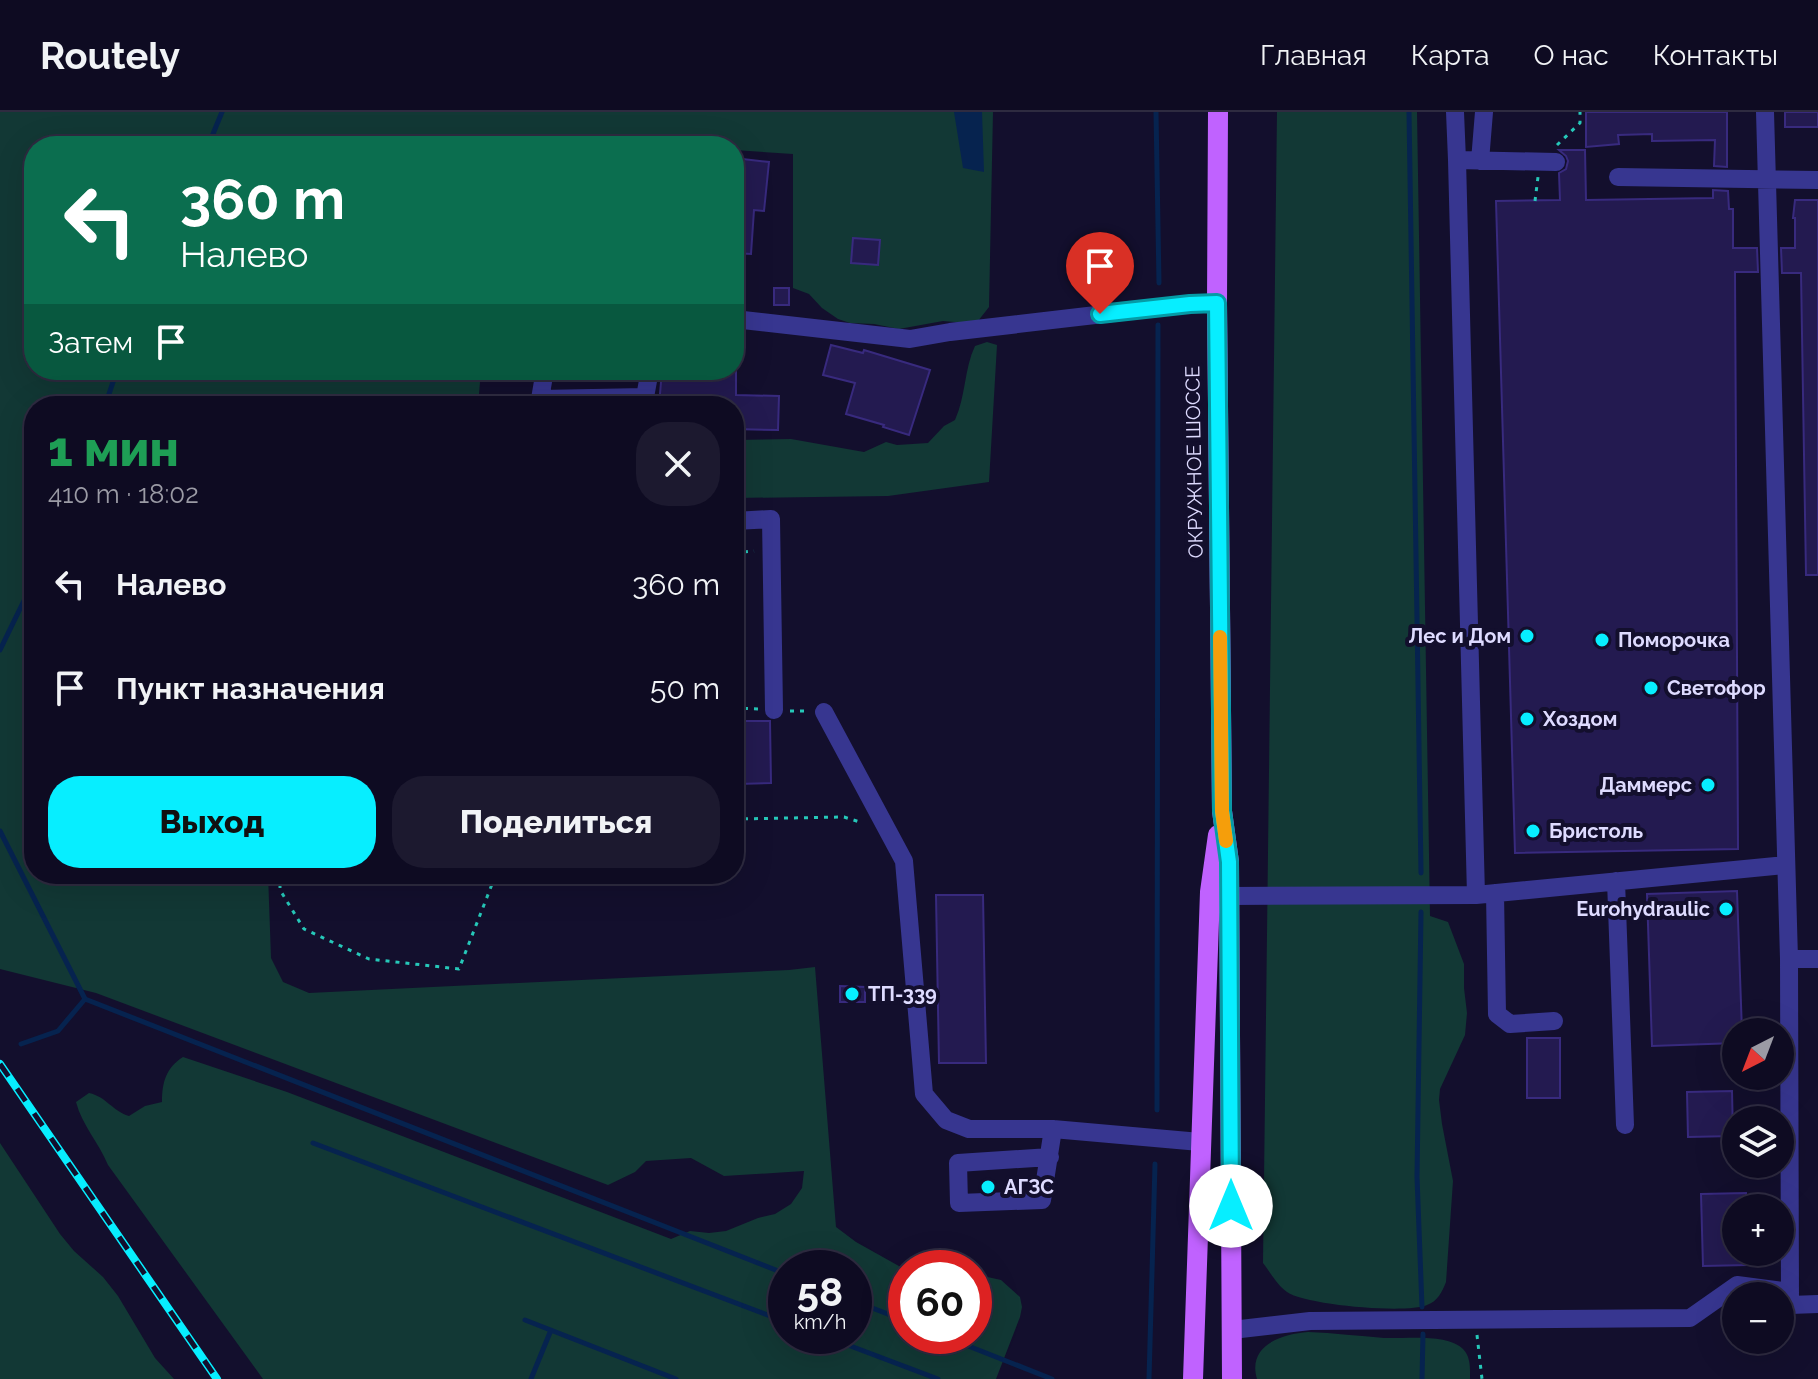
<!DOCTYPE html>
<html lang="ru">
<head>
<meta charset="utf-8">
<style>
	:root { --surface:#0e0b22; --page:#1c192f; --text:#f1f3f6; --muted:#9b9ba5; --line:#2e2b40; --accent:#07eeff }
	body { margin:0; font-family:Raleway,sans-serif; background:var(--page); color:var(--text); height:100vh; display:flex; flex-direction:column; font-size:30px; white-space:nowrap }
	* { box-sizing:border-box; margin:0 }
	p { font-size:26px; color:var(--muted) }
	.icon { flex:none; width:44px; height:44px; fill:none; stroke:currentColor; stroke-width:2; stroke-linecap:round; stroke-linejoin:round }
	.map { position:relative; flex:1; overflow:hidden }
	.drawer { position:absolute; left:24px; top:284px; width:720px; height:488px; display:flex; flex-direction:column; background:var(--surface); border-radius:32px; box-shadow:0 8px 32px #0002,0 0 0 2px var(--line) }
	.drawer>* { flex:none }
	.top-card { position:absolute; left:24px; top:24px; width:720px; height:244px; border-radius:32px; box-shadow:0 8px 32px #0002,0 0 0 2px var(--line); background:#0b6e4f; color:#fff; overflow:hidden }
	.needle { width:52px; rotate:222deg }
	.controls { position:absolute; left:1722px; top:906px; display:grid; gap:16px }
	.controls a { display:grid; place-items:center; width:72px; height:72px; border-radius:50%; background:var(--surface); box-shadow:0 8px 32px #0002,0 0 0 2px var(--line); font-size:40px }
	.speed { position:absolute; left:768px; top:1138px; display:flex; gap:16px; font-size:40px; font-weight:700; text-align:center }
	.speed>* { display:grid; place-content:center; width:104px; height:104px; border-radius:50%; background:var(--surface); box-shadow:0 8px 32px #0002,0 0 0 2px var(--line); line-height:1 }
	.speed small { font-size:20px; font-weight:400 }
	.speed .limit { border:12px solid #d22; background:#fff; color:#111 }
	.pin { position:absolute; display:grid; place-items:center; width:68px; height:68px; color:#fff; margin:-82px -34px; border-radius:50% 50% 50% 0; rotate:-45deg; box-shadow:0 0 8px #0007 }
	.pin .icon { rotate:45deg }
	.me { position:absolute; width:88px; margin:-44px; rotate:0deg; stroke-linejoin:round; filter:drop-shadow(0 0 6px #0008) }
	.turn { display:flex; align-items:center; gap:28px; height:168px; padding:0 24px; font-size:36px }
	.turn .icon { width:104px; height:104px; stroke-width:2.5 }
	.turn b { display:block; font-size:56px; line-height:68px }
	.then { display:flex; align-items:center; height:76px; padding:0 24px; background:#0003; gap:16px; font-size:30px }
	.round { display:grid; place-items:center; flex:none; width:84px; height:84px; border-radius:32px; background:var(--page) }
	.summary { display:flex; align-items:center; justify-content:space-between; height:136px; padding:0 24px }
	h1 { font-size:48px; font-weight:800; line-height:60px; color:#1e9e55 }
	.primary-button { display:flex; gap:16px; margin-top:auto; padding:16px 24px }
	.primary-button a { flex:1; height:92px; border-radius:32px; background:var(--accent); color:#111; font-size:32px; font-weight:800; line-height:92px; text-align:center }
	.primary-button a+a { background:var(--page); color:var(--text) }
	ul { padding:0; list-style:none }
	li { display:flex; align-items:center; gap:24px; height:104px; padding:0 24px }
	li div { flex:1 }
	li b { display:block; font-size:30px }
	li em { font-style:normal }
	header { display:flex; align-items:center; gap:48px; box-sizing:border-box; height:112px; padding:0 40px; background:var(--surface); border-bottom:2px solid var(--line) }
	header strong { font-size:38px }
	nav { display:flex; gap:44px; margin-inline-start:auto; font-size:28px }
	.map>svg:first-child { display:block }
	.green { fill:#123835; fill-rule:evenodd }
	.water { fill:#06234f }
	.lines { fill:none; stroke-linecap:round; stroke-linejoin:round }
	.stream { stroke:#06234f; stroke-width:5 }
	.building { fill:#231a50; stroke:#382a7e; stroke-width:2 }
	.path { stroke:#26c8b9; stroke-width:3; stroke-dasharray:4 6; stroke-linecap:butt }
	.minor { stroke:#373690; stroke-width:18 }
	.major { stroke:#c062ff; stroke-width:20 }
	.rail-casing { stroke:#07eeff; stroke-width:8 }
	.rail { stroke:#130f2d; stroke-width:5; stroke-dasharray:15; stroke-linecap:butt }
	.route-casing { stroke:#059ba6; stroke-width:20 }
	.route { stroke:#07eeff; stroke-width:14 }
	.slow { stroke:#f59e0b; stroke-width:14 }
	.poi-dot { fill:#07eeff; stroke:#130f2d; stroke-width:3 }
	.labels { text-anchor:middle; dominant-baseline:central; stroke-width:8; stroke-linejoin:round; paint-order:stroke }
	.street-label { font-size:20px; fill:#dedbff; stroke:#130f2d }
	.poi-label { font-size:20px; font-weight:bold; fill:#dedbff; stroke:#130f2d; text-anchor:start }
</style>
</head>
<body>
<header>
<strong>Routely</strong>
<nav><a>Главная</a><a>Карта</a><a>О нас</a><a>Контакты</a></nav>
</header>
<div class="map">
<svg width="1818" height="1267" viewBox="0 0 1818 1267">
	<rect width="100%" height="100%" fill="#130f2d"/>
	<!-- green -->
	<path class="green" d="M 0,0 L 993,0 L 989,195 L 978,209 L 966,211 L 943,209 L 899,217 L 874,212 L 850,211 L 838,207 L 822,196 L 809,182 L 793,176 L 793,42 L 734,38 L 734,34 L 673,34 L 500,23 L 499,34 L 34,34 L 34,258 L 481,258 L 478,294 L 34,294 L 34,762 L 268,762 L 271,846 L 283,870 L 309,881 L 789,858 L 815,855 L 836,1115 L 856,1130 L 906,1158 L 906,1224 L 974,1224 L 974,1162 L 1001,1168 L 1020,1185 L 1022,1195 L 1020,1205 L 996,1267 L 263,1267 L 108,1053 C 99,1031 82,1013 76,990 L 89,981 C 107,985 112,999 129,1004 L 145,994 L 162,990 C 162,970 166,956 183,945 L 287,980 L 671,1127 L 690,1119 L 709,1121 L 726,1119 L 758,1106 L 775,1102 L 791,1092 L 802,1076 L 804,1059 L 724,1064 L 691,1046 L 646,1049 L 635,1060 L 608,1073 L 96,881 L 0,857 ZM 786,1156 L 854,1156 L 854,1224 L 786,1224 Z
		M 1277,0 L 1417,0 L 1430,804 L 1448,810 L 1464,852 L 1464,876 L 1467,901 L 1465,923 L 1440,977 L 1439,988 L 1442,1012 L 1453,1069 L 1446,1170 C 1442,1180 1438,1189 1427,1193 C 1406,1202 1305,1193 1287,1180 C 1277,1173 1270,1160 1263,1151 Z
		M 987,230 L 997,233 L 989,370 L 888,384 L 734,386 L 734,328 L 791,327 L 864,340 L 886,330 L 897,333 L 928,331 L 944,314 L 955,308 C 966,284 964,257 975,234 Z
		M 0,1031 L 60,1122 L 74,1139 L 103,1165 L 118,1184 L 155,1246 L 174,1267 L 0,1267 Z
		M 1308,1220 C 1334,1221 1359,1224 1384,1226 C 1405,1227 1447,1221 1463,1237 C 1471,1245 1470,1257 1470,1267 L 1257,1267 C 1247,1233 1282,1222 1308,1220 Z"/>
	<!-- water -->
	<path class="water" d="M 954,0 L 982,0 L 984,60 L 963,56 Z"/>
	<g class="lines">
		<!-- stream -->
		<path class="stream" d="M 1156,0 L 1159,171
			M 1409,0 L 1421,761
			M 208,34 L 222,0
			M 105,294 L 117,258
			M 0,538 L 34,468
			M 0,719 L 85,887
			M 1421,800 L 1417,1065 L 1422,1195
			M 21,932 L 58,919 L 85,887 L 786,1162
			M 1157,998 L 1158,213
			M 313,1031 L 786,1210
			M 854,1189 L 906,1209
			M 525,1208 L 676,1267
			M 824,1224 L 938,1267
			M 943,1224 L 1052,1267
			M 531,1267 L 551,1218
			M 1149,1267 L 1155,1052
			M 1422,1267 L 1423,1222"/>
	</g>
	<!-- building -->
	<path class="building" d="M 1586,0 L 1727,0 L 1727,55 L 1714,54 L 1715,28 L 1652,29 L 1652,22 L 1618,23 L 1619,32 L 1586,35 Z
		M 1785,0 L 1818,0 L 1818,15 L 1785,15 Z
		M 1559,38 L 1585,38 L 1586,88 L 1713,86 L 1713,78 L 1728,79 L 1729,97 L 1733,97 L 1733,136 L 1757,136 L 1758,160 L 1735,160 L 1738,737 L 1515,741 L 1496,89 L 1560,88 L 1559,61 L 1566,57 L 1568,49 L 1566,44 Z
		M 734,46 L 769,50 L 764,99 L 754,98 L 751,142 L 734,141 Z
		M 1795,88 L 1818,88 L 1818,463 L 1806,463 L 1801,161 L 1782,161 L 1781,136 L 1795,136 L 1795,106 L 1793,106 Z
		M 853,126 L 880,128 L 878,153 L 851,151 Z
		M 774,176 L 789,176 L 789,193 L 774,193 Z
		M 831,233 L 863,241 L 864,238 L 930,258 L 909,323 L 883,315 L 884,313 L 846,302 L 855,271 L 823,263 Z
		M 662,258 L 736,258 L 736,283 L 779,284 L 778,318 L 734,317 L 734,294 L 659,294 Z
		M 737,609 L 770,609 L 771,671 L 738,672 Z
		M 1737,779 L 1742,920 L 1736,920 L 1736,931 L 1652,934 L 1647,782 Z
		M 936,783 L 983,783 L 986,951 L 939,951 Z
		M 840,874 L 865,875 L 865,890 L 840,890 Z
		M 1527,926 L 1560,926 L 1560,986 L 1527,986 Z
		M 1732,979 L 1733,1024 L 1688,1025 L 1687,980 Z
		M 1746,1081 L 1747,1096 L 1736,1096 L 1736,1140 L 1748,1140 L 1748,1153 L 1703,1154 L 1701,1082 Z"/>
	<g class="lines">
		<!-- path -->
		<path class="path" d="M 1557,33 L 1580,11 L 1580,0
			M 1535,89 L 1538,65
			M 734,441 L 754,439
			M 734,596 L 758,597
			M 790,599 L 806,599
			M 734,707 L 844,705 L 863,711
			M 280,762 L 280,778 L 304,817 L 369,847 L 459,857 L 496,762
			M 1477,1223 L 1482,1267"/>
		<!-- minor -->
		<path class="minor" d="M 1455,0 L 1457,48 L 1556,50
			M 1765,0 L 1789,847 L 1790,1193 L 1818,1192
			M 1457,48 L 1476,783
			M 1480,49 L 1484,0
			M 1618,65 L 1818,68
			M 734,207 L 910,227 L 950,220 L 1190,192 L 1217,191
			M 545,258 L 540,287 L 645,285 L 650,258
			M 734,409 L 771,407 L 774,598
			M 824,600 L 904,749 L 924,982 L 946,1008 L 969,1017 L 1053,1017 L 1200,1030
			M 1616,769 L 1625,1013
			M 1495,781 L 1497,902 L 1510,912 L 1554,909
			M 1229,784 L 1476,783 L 1786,753
			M 1789,847 L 1818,847
			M 1050,1045 L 958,1051 L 959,1091 L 1042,1088 L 1053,1017
			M 1232,1218 L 1310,1209 L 1690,1206 L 1737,1173 L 1790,1180"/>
		<!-- major -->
		<path class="major" d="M 1218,0 L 1217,191 L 1222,699 L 1229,750 L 1232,1267
			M 1193,1267 L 1210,780 L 1218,723"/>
		<!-- rail casing -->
		<g class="rail-casing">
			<path id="rail" d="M 0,952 L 217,1267"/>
		</g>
		<!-- rail -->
		<use href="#rail" class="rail"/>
	</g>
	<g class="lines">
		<!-- route casing -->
		<g class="route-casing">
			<path id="route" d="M 1100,202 L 1190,192 L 1217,191 L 1222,699 L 1229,750 L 1231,1094"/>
		</g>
		<!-- route -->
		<use href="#route" class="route"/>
		<!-- slow -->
		<path class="slow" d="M 1220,525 L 1222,699 L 1226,729"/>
	</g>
	<!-- markers -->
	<g class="poi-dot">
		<circle cx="1527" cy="524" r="8"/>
		<circle cx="1602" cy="528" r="8"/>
		<circle cx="1651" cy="576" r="8"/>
		<circle cx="1527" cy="607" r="8"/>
		<circle cx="1708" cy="673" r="8"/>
		<circle cx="1533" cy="719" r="8"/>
		<circle cx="1726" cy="797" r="8"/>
		<circle cx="852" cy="882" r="8"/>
		<circle cx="988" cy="1075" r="8"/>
	</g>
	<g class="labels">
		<!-- street labels -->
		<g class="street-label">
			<text transform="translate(1194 350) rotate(-91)">ОКРУЖНОЕ ШОССЕ</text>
		</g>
		<!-- poi labels -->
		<g class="poi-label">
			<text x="1511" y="524" text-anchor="end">Лес и Дом</text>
			<text x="1618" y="528">Поморочка</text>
			<text x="1667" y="576">Светофор</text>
			<text x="1543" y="607">Хоздом</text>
			<text x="1692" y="673" text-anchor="end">Даммерс</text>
			<text x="1549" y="719">Бристоль</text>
			<text x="1710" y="797" text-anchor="end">Eurohydraulic</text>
			<text x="868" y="882">ТП-339</text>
			<text x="1004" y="1075">АГЗС</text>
		</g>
	</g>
</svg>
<div class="controls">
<a><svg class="needle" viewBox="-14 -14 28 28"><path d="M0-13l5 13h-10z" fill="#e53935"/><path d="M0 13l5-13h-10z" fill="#9b9ba5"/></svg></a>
<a><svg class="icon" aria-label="layers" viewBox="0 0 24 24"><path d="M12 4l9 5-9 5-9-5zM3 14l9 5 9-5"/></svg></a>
<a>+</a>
<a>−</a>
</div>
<div class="speed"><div>58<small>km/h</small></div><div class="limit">60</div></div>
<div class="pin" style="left:1100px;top:202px;background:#d93025"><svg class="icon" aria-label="arrive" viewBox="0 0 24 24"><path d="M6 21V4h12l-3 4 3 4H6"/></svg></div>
<svg class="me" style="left:1231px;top:1094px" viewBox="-20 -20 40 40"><circle r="19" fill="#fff"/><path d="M0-13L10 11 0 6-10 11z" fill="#07eeff"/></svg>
<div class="top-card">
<div class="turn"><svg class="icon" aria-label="left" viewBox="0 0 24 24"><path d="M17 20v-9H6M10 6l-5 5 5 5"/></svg><div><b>360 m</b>Налево</div></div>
<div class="then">Затем<svg class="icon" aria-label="arrive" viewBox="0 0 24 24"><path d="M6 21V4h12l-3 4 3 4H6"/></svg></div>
</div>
<section class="drawer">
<div class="summary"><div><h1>1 мин</h1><p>410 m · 18:02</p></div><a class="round"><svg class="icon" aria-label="close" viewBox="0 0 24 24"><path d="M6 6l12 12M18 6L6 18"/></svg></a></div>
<ul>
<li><svg class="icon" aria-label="left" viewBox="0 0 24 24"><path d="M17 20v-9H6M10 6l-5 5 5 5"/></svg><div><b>Налево</b></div><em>360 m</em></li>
<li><svg class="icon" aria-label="arrive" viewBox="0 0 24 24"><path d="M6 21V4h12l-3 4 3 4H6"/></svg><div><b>Пункт назначения</b></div><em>50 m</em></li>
</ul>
<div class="primary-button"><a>Выход</a><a>Поделиться</a></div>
</section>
</div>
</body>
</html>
